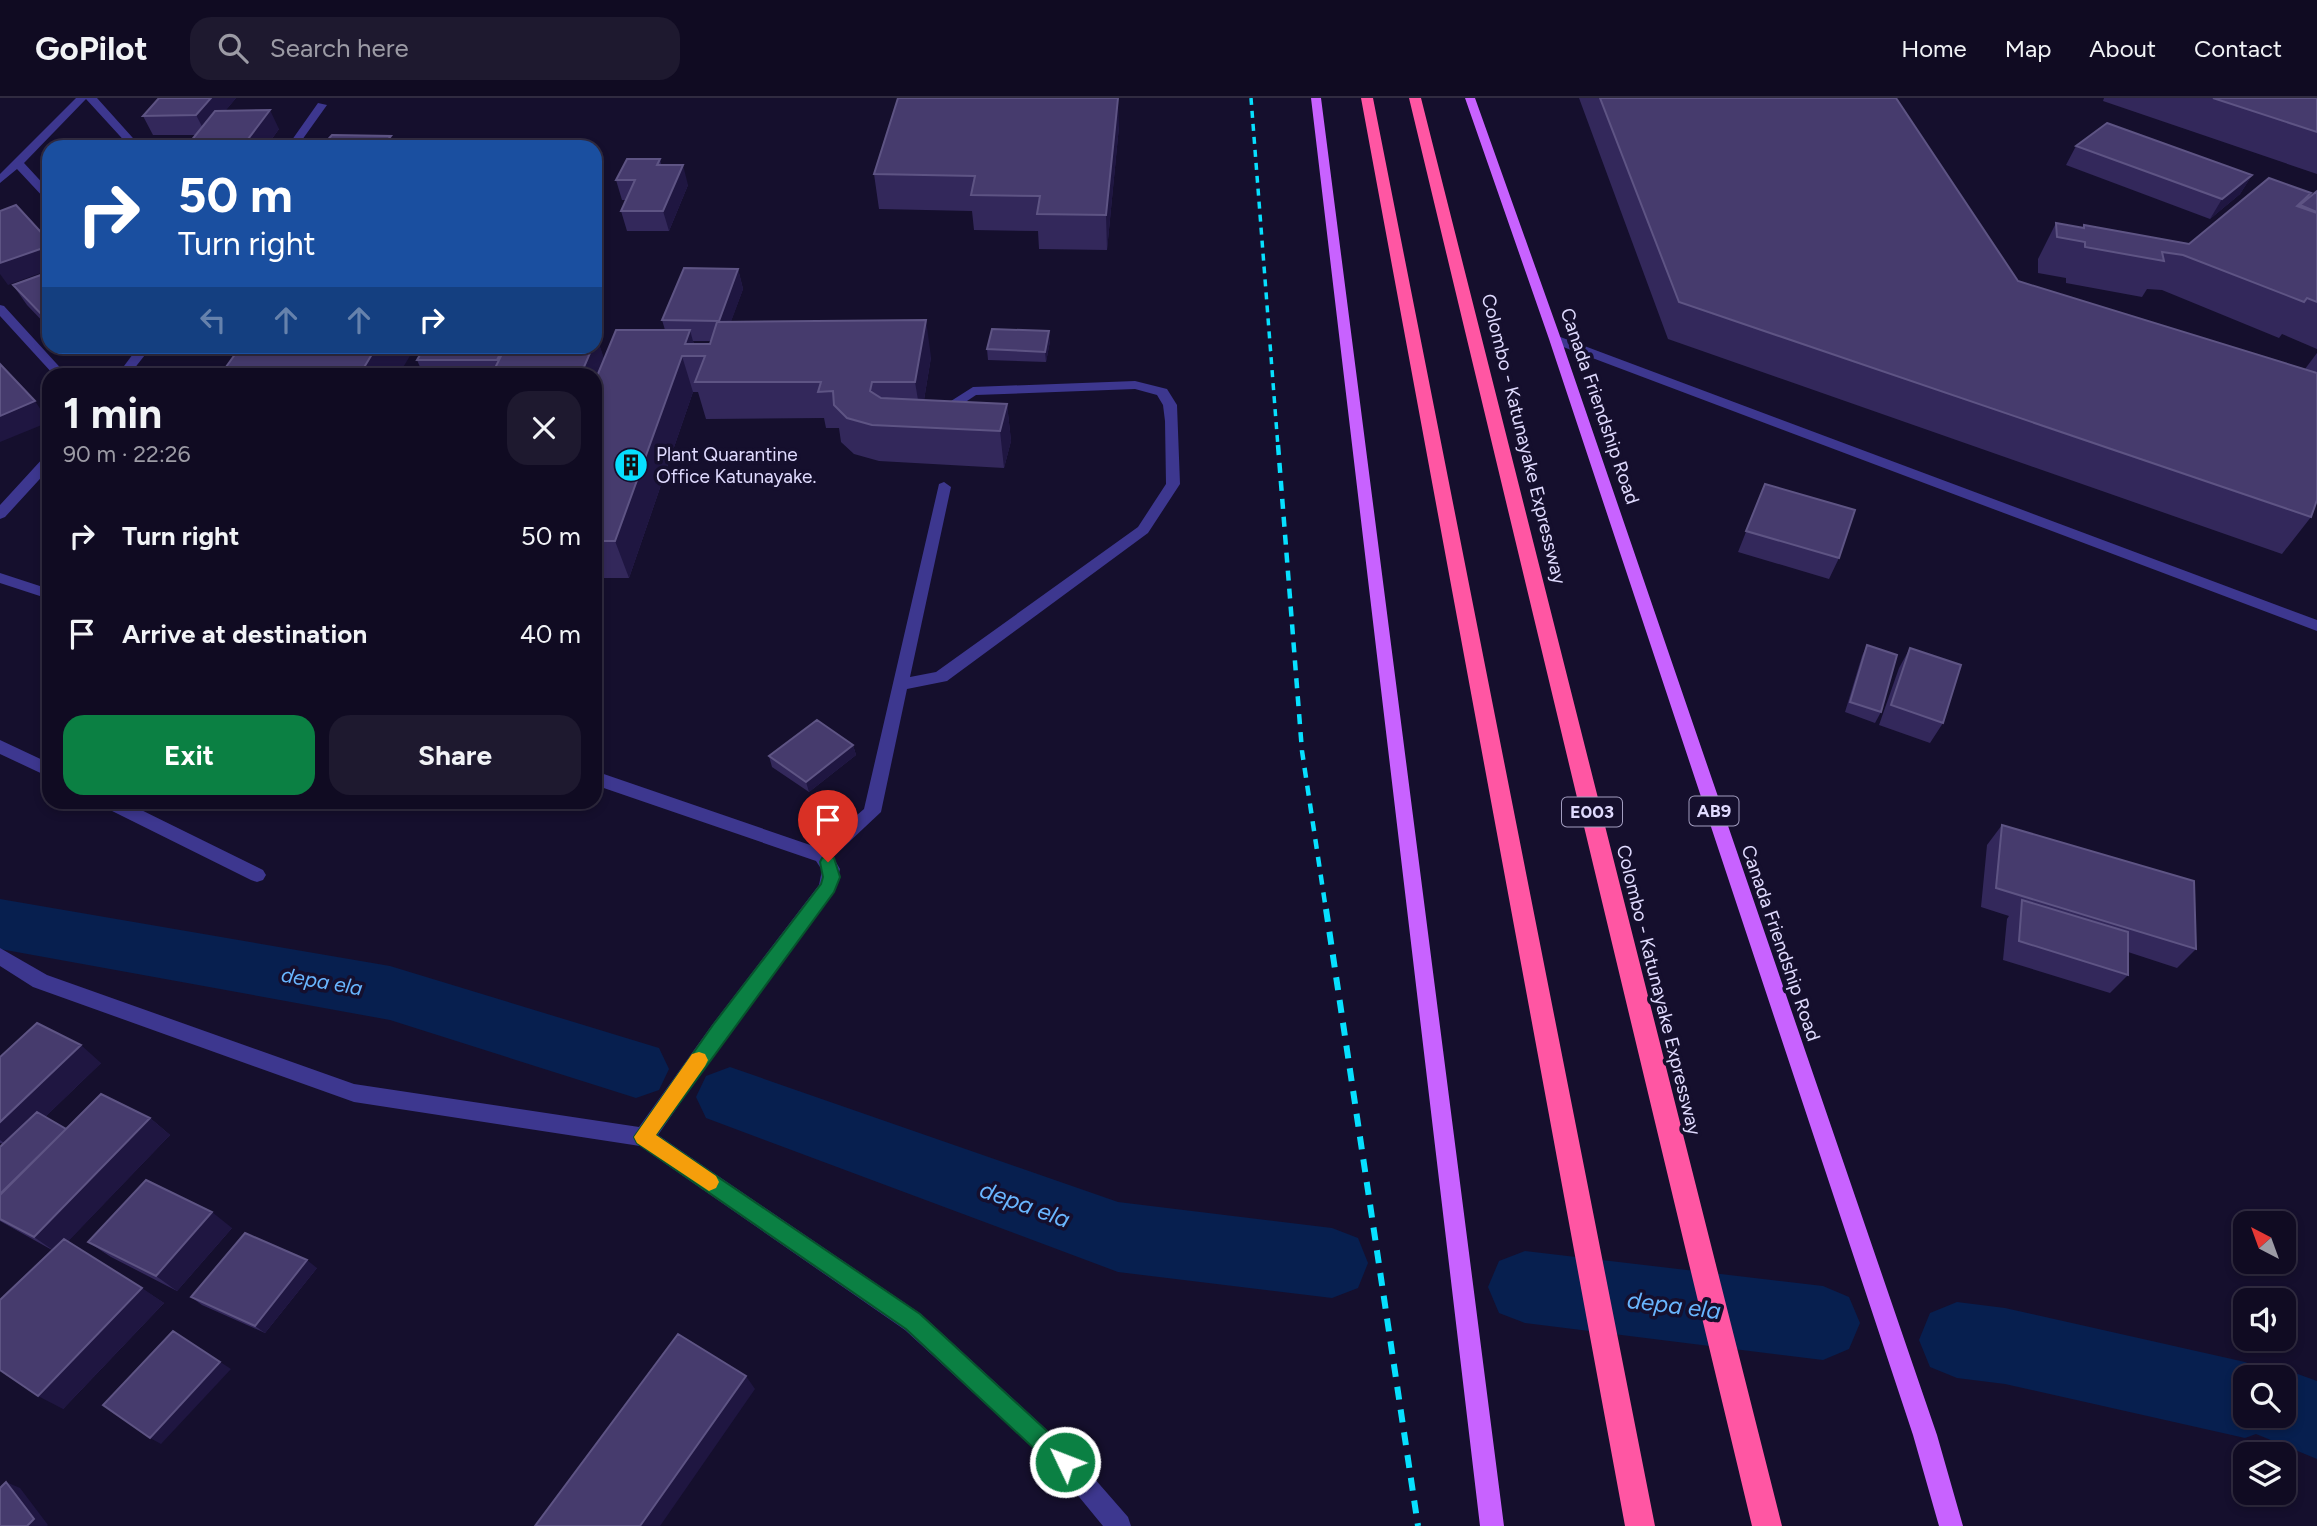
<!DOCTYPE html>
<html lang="en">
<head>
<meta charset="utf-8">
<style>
	:root { --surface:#100b22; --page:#1e192f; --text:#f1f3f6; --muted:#9c9ba5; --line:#302b40; --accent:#0b8043 }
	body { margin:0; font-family:Figtree,sans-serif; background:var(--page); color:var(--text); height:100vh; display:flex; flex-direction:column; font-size:26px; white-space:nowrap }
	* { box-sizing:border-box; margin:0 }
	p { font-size:23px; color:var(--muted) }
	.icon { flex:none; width:38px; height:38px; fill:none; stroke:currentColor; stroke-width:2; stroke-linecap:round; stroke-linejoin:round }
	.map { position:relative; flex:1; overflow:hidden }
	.side { position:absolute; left:42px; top:270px; width:560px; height:441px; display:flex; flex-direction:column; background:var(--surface); border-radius:21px; box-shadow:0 4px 10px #0003,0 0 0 2px var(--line) }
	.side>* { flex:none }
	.banner { position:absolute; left:42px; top:42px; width:560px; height:214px; border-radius:21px; box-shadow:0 4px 10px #0003,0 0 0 2px var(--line); background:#1a4fa0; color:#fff; overflow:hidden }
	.needle { width:46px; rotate:319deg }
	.tools { position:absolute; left:2233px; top:1113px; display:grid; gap:14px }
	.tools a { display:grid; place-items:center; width:63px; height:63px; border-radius:14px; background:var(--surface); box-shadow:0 4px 10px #0003,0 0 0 2px var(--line); font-size:35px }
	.pin { position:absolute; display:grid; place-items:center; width:60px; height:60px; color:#fff; margin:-72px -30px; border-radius:50% 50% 50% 0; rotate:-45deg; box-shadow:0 0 7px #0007 }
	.pin .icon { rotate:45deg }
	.me { position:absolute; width:77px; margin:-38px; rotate:313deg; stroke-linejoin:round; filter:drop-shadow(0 0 5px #0008) }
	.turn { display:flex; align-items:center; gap:24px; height:147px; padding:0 21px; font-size:32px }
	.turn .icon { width:91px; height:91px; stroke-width:2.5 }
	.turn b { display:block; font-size:49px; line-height:60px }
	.lanes { display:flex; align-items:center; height:66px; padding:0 21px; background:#0003; justify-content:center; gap:35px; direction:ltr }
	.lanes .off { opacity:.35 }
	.round { display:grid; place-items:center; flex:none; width:74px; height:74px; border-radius:21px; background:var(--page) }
	.summary { display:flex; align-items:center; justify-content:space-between; height:119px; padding:0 21px }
	h1 { font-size:42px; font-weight:700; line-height:52px }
	.action { display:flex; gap:14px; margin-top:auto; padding:14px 21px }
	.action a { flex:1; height:80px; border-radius:21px; background:var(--accent); color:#fff; font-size:28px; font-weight:700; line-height:80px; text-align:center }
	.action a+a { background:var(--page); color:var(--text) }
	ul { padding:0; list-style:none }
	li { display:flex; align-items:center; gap:21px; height:98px; padding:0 21px }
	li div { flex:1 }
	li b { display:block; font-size:26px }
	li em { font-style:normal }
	header { display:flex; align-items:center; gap:42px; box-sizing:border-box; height:98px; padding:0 35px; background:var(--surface); border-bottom:2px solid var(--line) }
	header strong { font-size:33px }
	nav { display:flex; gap:38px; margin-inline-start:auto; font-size:24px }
	.search { width:490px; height:63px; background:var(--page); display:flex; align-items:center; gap:18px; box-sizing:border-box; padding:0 24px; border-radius:21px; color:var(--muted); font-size:26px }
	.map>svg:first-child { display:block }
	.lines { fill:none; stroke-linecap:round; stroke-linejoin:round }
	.canal { fill:#071f4f; fill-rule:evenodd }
	.minor { fill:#3d378f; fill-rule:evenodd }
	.major { fill:#c862ff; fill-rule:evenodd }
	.highway { fill:#ff56a3; fill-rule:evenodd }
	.rail-far2 { stroke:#07e0ff; stroke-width:3.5; stroke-dasharray:7 6; stroke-linecap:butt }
	.rail-far1 { stroke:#07e0ff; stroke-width:4.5; stroke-dasharray:10 8; stroke-linecap:butt }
	.rail { stroke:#07e0ff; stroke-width:6; stroke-dasharray:13 10; stroke-linecap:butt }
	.wall { fill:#33285b; fill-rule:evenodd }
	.shaded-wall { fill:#1f1641 }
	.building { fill:#463b6d; stroke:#5e5484; stroke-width:2 }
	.route { fill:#0b8043; stroke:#07532c; stroke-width:2 }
	.slow { fill:#f59e0b }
	.labels { text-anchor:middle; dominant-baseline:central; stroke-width:7; stroke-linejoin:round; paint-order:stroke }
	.shield { fill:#150f2d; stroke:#a39ec0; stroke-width:2 }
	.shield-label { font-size:18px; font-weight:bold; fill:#e0dbff }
	.street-label { font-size:19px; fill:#e0dbff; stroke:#150f2d }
	.poi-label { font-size:19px; fill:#e0dbff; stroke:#150f2d; text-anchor:start }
	.water-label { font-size:21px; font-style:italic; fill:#69b6ff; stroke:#150f2d }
	.near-water-label { font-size:24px; font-style:italic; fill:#69b6ff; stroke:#150f2d }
</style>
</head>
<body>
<header>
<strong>GoPilot</strong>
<div class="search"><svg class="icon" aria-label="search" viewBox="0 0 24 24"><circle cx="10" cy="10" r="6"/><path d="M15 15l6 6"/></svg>Search here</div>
<nav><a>Home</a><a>Map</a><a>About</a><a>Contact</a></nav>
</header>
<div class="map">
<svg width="2317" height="1428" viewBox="0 0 2317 1428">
	<rect width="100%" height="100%" fill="#150f2d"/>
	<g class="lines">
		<!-- canal -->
		<path class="canal" d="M 0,801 L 390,868 L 659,950 L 669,971 L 659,992 L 636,1000 L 390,922 L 0,851 Z
			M 730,969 L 1118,1104 L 1332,1130 L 1358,1140 L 1368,1165 L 1358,1190 L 1332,1200 L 1118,1174 L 706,1020 L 696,999 L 706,978 Z
			M 1525,1153 L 1823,1188 L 1849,1199 L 1860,1225 L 1849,1251 L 1823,1262 L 1525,1225 L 1499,1215 L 1488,1189 L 1499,1163 Z
			M 1957,1204 L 2005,1210 L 2245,1264 L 2273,1276 L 2284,1271 L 2317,1283 L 2317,1361 L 2256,1336 L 2245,1340 L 2005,1286 L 1957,1280 L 1930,1269 L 1919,1242 L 1930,1215 ZM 2245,1279 L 2284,1279 L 2284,1318 L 2245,1318 Z"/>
		<!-- minor -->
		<path class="minor" d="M 76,0 L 97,0 L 141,49 L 130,49 L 86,1 L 24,65 L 49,92 L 49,102 L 45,101 L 17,71 L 0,85 L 0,76 Z
			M 318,5 L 327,7 L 297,49 L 287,49 Z
			M 0,207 L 4,208 L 66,276 L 53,276 L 0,218 Z
			M 1555,237 L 2317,522 L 2317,533 L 1550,244 L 1550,238 Z
			M 139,248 L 152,248 L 130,276 L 118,276 Z
			M 1135,283 L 1167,291 L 1177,307 L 1180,386 L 1148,435 L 947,583 L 907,591 L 881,714 L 833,759 L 840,771 L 834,794 L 726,939 L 658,1037 L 921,1216 L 1073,1356 L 1128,1419 L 1131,1428 L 1103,1428 L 1057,1372 L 905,1232 L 640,1048 L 354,1004 L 33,889 L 0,868 L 0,850 L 47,877 L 354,986 L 639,1029 L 712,927 L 819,787 L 822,772 L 816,763 L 595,687 L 595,673 L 819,750 L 864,711 L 939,386 L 944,384 L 951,389 L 910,579 L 936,574 L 1138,429 L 1166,386 L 1165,323 L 1163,307 L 1157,297 L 1135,291 L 976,297 L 964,305 L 960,326 L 953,330 L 946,326 L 951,303 L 973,289 Z
			M 49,358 L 49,371 L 5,419 L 0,421 L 0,407 L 44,359 Z
			M 0,475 L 49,491 L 49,501 L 0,485 Z
			M 0,642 L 49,665 L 49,679 L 0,656 Z
			M 101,704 L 125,704 L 263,772 L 266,777 L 263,782 L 257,784 L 251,782 L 104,709 Z"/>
		<!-- major -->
		<path class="major" d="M 1311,0 L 1321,0 L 1504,1428 L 1480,1428 Z
			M 1465,0 L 1475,0 L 1561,241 L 1937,1337 L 1963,1428 L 1939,1428 L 1913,1337 L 1549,241 Z"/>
		<!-- highway -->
		<path class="highway" d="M 1361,0 L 1373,0 L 1655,1428 L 1625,1428 Z
			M 1409,0 L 1421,0 L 1782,1428 L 1752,1428 Z"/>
		<!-- rail-far2 -->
		<path class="rail-far2" d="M 1251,0 L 1278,349"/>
		<!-- rail-far1 -->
		<path class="rail-far1" d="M 1278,347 L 1302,653 L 1326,812"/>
		<!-- rail -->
		<path class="rail" d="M 1326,811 L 1418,1428"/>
	</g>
	<!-- wall -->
	<path class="wall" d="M 236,0 L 225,13 L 279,31 L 266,49 L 186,49 L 196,37 L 153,37 L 143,18 Z
		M 1579,0 L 1896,0 L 2018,183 L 2305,271 L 2317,255 L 2317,402 L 2311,419 L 2282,456 L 1668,241 Z
		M 2104,0 L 2317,0 L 2317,76 L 2103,3 Z
		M 1119,28 L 1107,152 L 1039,151 L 1038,133 L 974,132 L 972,113 L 879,111 L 874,76 Z
		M 2076,48 L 2252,77 L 2240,96 L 2210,121 L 2066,67 Z
		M 660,61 L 661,67 L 688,87 L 669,133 L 627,133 L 621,113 L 626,102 L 622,102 L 616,82 Z
		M 2317,93 L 2317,251 L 2282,236 L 2279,240 L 2162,192 L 2147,191 L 2142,199 L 2066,185 L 2066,180 L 2038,175 L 2038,161 L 2056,125 L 2082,130 L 2084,127 L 2189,146 L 2311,95 L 2308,101 Z
		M 738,171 L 743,191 L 731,223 L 931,259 L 924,302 L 1007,306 L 1011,343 L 1004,370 L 879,363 L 854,356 L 841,344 L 839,330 L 826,330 L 824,320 L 706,321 L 698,294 L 693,294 L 629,480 L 595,480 L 595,276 L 423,276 L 417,262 L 597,240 L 604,262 L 665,232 L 662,222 ZM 693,243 L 711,243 L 710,246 L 694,246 Z
		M 49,174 L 49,230 L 27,207 L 13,187 Z
		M 1050,243 L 1046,264 L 988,262 L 987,251 Z
		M 1765,386 L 1839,460 L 1829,481 L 1738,454 Z
		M 1867,547 L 1881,614 L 1875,625 L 1845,614 L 1862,558 Z
		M 1910,550 L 1943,625 L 1930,645 L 1879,627 L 1899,570 Z
		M 853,647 L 856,657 L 809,694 L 772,669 L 769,658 Z
		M 2002,727 L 2196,851 L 2177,870 L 2128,854 L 2128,877 L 2110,895 L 2003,862 L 2007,821 L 2009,818 L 1981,809 L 1987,747 Z
		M 0,959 L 101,965 L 45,1019 L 66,1031 L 150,1020 L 170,1037 L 68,1143 L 164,1205 L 63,1311 L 52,1152 L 0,1123 L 0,1049 L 3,1046 L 0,1045 Z
		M 232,1130 L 177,1193 L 111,1159 L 88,1144 Z
		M 317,1170 L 265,1235 L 202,1207 L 191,1199 Z"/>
	<!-- shaded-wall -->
	<path class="shaded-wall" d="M 211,0 L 236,0 L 206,36 L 196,17 Z
		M 1118,0 L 1119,28 L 1107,152 L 1106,117 Z
		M 270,12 L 279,31 L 266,49 L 242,49 Z
		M 391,38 L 395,49 L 382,49 Z
		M 683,67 L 688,87 L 669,133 L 663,113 Z
		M 2252,77 L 2240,96 L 2210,121 L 2222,101 Z
		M 49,148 L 49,172 L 8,187 L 0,176 L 0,165 Z
		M 738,171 L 743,191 L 724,243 L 719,223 Z
		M 926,222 L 931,259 L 921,320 L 915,284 Z
		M 690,232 L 697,258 L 685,246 Z
		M 1049,233 L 1050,243 L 1046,264 L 1045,254 Z
		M 597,240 L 607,269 L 595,298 L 595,276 L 581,276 L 593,248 L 595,248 Z
		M 377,248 L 416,248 L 399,276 L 360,276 Z
		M 682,258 L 693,294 L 629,480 L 615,443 Z
		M 35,303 L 49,324 L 0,344 L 0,318 Z
		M 1007,306 L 1011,343 L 1004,370 L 1000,333 Z
		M 853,647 L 856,657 L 809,694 L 806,684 Z
		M 81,947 L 101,965 L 12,1051 L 0,1042 L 0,1024 Z
		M 150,1020 L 170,1037 L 57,1155 L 34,1139 Z
		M 212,1114 L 232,1130 L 177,1193 L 156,1178 Z
		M 307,1162 L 317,1170 L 265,1235 L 255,1228 Z
		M 142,1190 L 164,1205 L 63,1311 L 38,1298 Z
		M 173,1233 L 231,1271 L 161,1346 L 150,1340 Z
		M 746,1278 L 755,1291 L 660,1428 L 640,1428 Z
		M 6,1384 L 20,1390 L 48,1427 L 47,1428 L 27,1428 Z"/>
	<!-- building -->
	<path class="building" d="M 159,0 L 211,0 L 196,17 L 143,18 Z
		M 898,0 L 1118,0 L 1106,117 L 1037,116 L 1040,98 L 971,97 L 975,78 L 874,76 Z
		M 1600,0 L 1896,0 L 2018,183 L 2317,275 L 2317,402 L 2311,419 L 1679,204 Z
		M 2213,0 L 2317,0 L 2317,34 Z
		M 270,12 L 242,49 L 186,49 L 215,13 Z
		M 2107,25 L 2252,77 L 2222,101 L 2076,48 Z
		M 332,37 L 391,38 L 382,49 L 321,49 Z
		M 627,61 L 660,61 L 657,67 L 683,67 L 663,113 L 621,113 L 635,82 L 616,82 Z
		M 2269,80 L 2311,95 L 2297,108 L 2317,115 L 2317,204 L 2307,200 L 2304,204 L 2183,157 L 2162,154 L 2164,163 L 2085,149 L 2085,144 L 2057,139 L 2056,125 L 2084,130 L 2084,127 L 2189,146 Z
		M 2317,93 L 2317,114 L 2300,107 Z
		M 16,107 L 49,143 L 49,148 L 0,165 L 0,113 Z
		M 684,170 L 738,171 L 719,223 L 662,222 Z
		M 49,174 L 49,224 L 13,187 Z
		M 926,222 L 915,284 L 872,284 L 870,293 L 881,300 L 1007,306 L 1000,333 L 872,327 L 847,320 L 834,307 L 833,293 L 818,294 L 821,284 L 695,284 L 705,258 L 682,258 L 615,443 L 595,443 L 595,283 L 616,232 L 690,232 L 685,246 L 710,246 L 717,224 Z
		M 992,231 L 1049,233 L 1045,254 L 987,251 Z
		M 241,248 L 377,248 L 360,276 L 221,276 Z
		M 425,248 L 504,248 L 497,262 L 417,262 Z
		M 506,248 L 593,248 L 581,276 L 492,276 Z
		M 0,266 L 35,303 L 0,318 Z
		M 1765,386 L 1855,412 L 1839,460 L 1746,433 Z
		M 1867,547 L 1897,557 L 1881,614 L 1850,604 Z
		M 1910,550 L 1961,567 L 1943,625 L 1891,607 Z
		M 817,622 L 853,647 L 806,684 L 769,658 Z
		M 2002,727 L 2194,783 L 2196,851 L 1996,790 Z
		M 2022,802 L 2128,834 L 2128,877 L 2019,843 Z
		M 37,925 L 81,947 L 0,1024 L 0,959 Z
		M 101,996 L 150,1020 L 34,1139 L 0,1121 L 0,1097 Z
		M 37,1014 L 66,1031 L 0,1096 L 0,1049 Z
		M 146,1082 L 212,1114 L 156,1178 L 88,1144 Z
		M 245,1135 L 307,1162 L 255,1228 L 191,1199 Z
		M 64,1141 L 142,1190 L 38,1298 L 0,1272 L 0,1202 Z
		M 173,1233 L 220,1264 L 150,1340 L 103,1307 Z
		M 678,1236 L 746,1278 L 640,1428 L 535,1428 Z
		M 6,1384 L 34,1421 L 27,1428 L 0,1428 L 0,1390 Z"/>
	<!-- route -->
	<path class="route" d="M 828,758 L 834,760 L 840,779 L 834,794 L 656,1037 L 920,1216 L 1073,1357 L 1076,1364 L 1073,1372 L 1065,1375 L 1057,1372 L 906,1231 L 637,1045 L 634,1039 L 713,927 L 821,786 L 823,779 L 820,764 L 822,760 Z"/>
	<!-- slow -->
	<path class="slow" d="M 699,954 L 705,956 L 708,962 L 705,968 L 656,1037 L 716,1078 L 719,1084 L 716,1090 L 709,1093 L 637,1045 L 634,1039 L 692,956 Z"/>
	<!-- icons -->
	<defs>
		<g id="building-disc" transform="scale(1.75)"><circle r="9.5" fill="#07e0ff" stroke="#150f2d"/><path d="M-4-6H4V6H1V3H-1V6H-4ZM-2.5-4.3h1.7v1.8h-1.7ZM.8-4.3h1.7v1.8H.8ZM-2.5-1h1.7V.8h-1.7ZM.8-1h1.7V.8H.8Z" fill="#111"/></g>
	</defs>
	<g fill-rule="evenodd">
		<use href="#building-disc" x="631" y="367"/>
	</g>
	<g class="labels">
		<!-- shield labels -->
		<g class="shield">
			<rect x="1689.5" y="698.5" width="49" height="29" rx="5"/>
			<rect x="1562" y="699.5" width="60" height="29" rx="5"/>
		</g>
		<g class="shield-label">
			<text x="1714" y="713">AB9</text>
			<text x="1592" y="714">E003</text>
		</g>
		<!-- street labels -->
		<g class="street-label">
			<text transform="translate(1600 308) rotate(71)">Canada Friendship Road</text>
			<text transform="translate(1524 341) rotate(76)">Colombo - Katunayake Expressway</text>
			<text transform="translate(1781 845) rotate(71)">Canada Friendship Road</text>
			<text transform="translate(1659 892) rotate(76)">Colombo - Katunayake Expressway</text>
		</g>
		<!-- poi labels -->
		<g class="poi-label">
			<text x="656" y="356">Plant Quarantine<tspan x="656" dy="22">Office Katunayake.</tspan></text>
		</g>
		<!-- water labels -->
		<g class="water-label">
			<text transform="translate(322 883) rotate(10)">depa ela</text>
		</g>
		<!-- near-water labels -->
		<g class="near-water-label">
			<text transform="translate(1025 1106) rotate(20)">depa ela</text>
			<text transform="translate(1674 1207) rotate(7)">depa ela</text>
		</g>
	</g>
</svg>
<div class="tools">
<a><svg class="needle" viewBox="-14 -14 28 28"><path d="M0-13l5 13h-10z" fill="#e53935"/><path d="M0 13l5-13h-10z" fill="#9c9ba5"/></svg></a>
<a><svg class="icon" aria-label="sound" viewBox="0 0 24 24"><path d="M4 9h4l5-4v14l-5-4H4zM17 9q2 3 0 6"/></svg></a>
<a><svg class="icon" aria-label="search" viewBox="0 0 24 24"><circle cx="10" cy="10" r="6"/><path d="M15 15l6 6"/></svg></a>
<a><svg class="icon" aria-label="layers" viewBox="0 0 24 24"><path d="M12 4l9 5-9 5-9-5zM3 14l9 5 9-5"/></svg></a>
</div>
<div class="pin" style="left:828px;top:764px;background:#d93025"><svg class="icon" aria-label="arrive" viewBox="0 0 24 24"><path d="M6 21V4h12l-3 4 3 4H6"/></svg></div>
<svg class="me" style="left:1065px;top:1364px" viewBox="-20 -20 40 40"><circle r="17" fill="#0b8043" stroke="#fff" stroke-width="3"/><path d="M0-11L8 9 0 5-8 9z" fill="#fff"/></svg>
<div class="banner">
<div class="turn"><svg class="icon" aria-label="right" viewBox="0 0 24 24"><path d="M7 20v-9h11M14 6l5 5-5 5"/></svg><div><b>50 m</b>Turn right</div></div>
<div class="lanes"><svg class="icon off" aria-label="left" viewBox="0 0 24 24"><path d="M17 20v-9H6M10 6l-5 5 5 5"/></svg><svg class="icon off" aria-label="ahead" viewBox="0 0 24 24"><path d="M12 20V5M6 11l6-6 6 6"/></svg><svg class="icon off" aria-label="ahead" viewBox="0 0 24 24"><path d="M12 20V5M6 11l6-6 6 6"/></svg><svg class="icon" aria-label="right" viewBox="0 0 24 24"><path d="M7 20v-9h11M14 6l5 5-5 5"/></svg></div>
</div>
<section class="side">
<div class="summary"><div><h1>1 min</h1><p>90 m · 22:26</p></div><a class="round"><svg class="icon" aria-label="close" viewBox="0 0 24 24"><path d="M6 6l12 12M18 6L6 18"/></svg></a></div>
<ul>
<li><svg class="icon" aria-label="right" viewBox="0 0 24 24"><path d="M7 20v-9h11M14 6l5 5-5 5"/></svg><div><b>Turn right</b></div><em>50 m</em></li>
<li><svg class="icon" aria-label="arrive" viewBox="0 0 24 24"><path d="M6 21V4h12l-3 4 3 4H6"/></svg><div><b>Arrive at destination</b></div><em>40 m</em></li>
</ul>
<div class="action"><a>Exit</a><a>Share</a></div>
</section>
</div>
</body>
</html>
